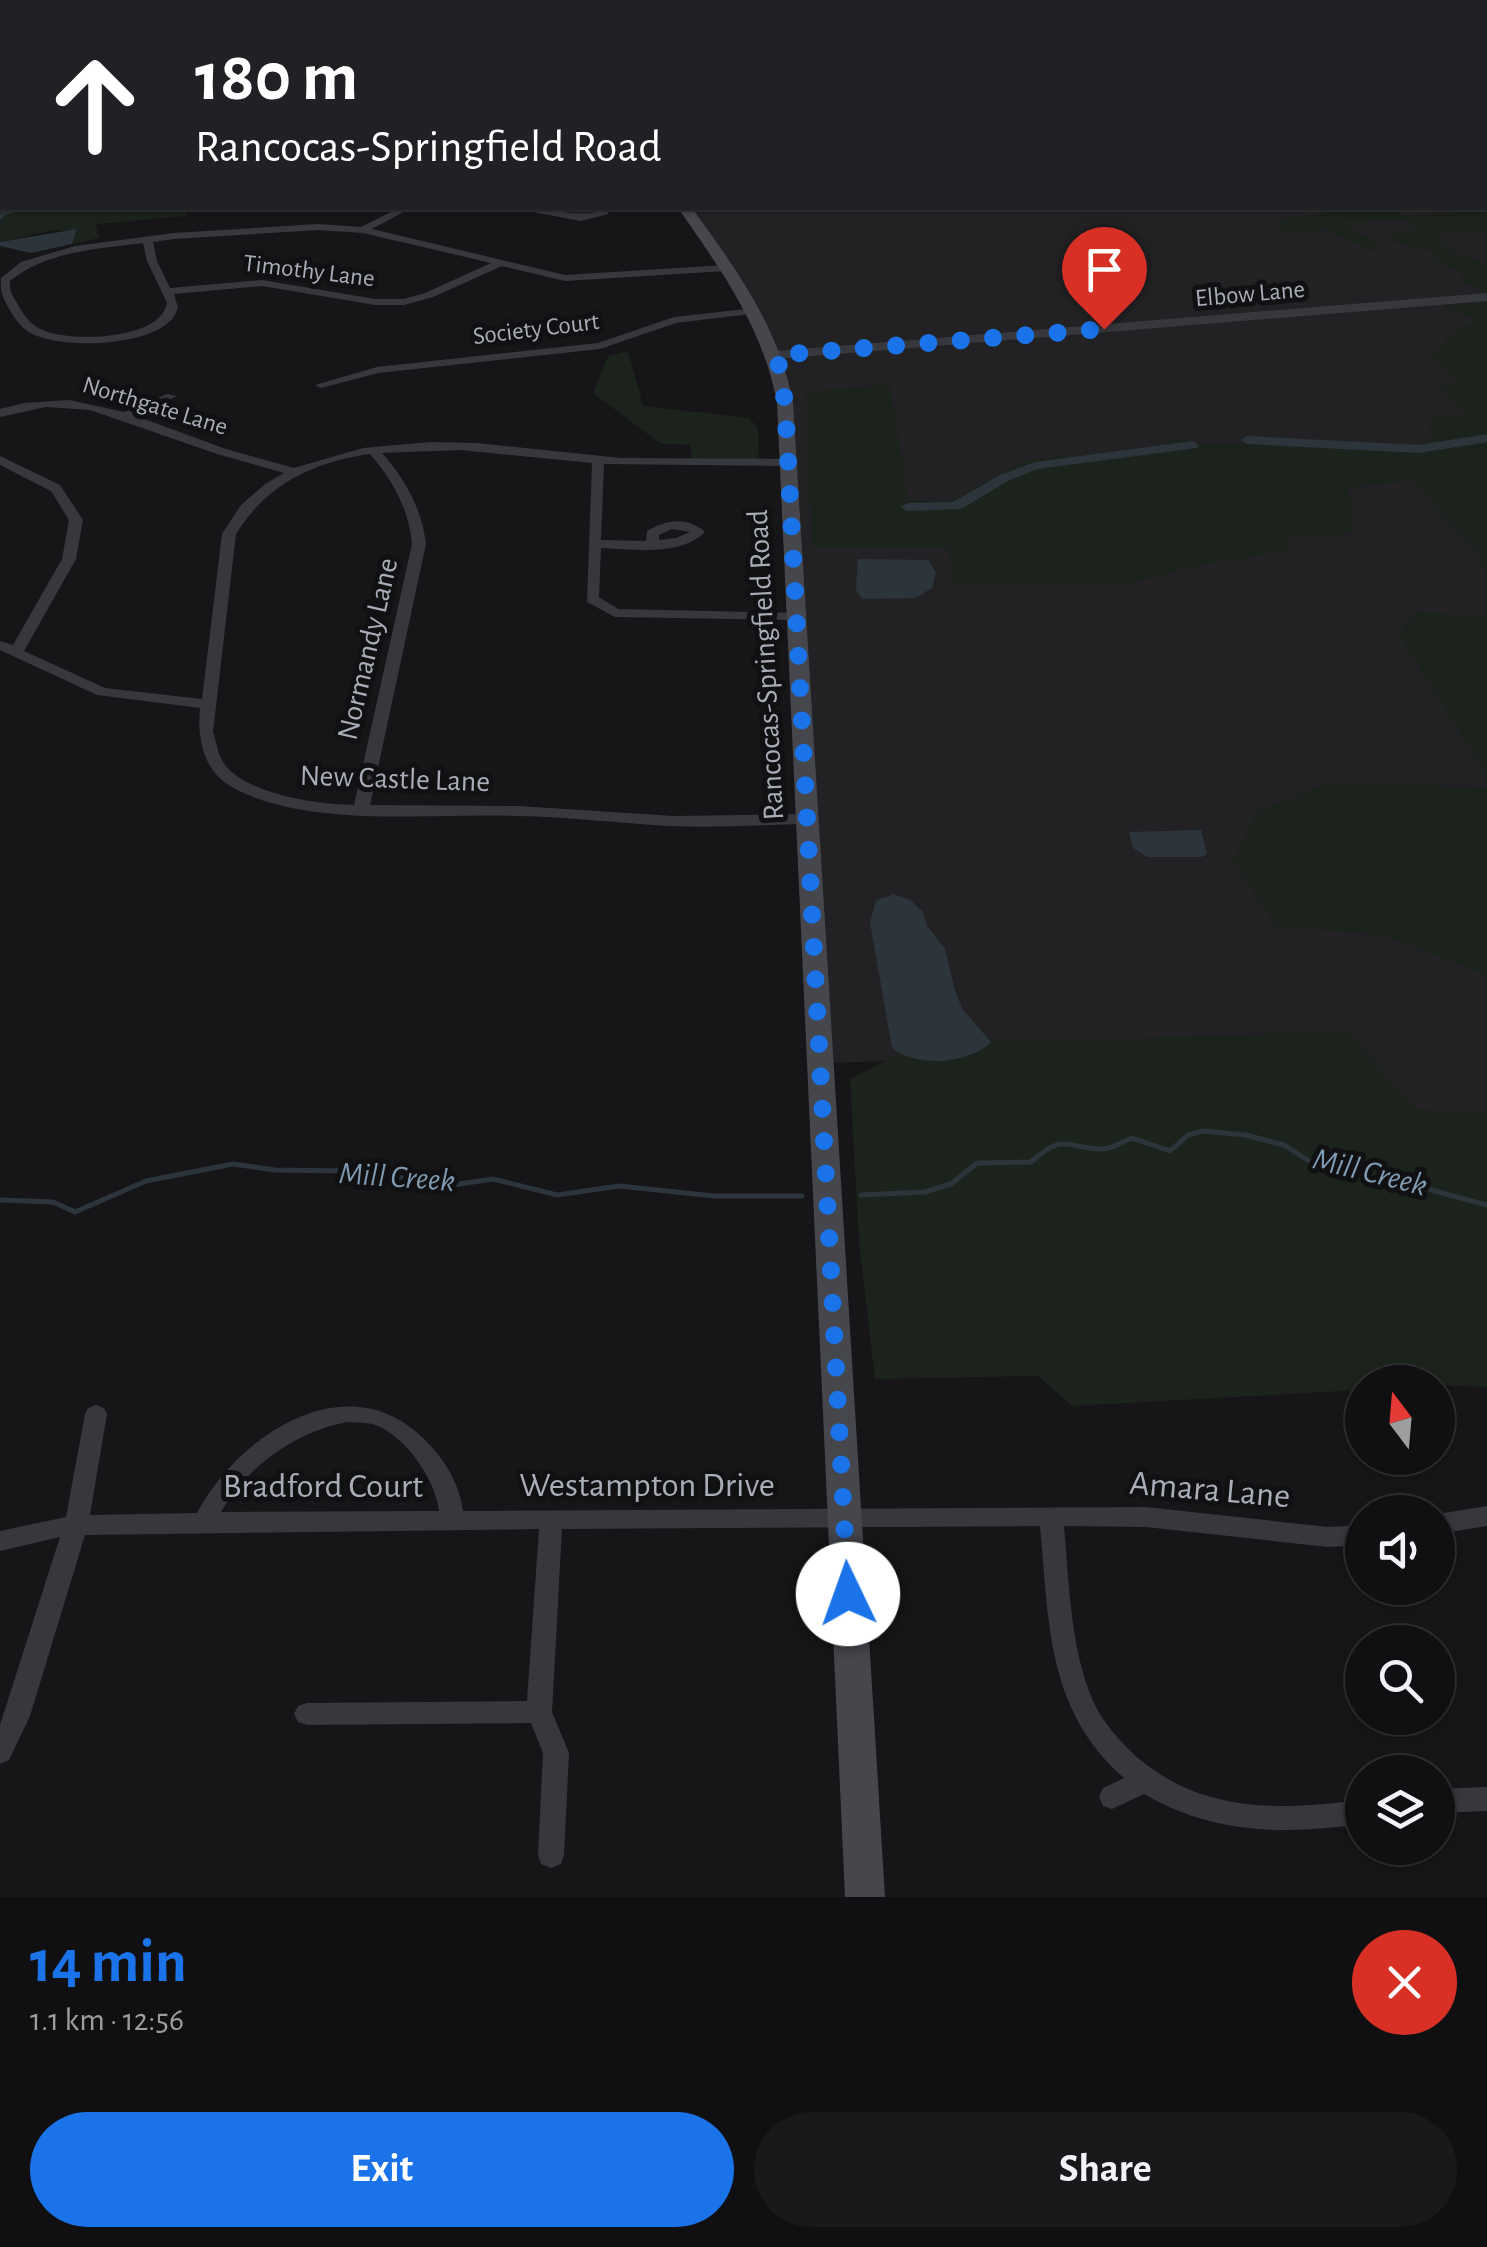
<!DOCTYPE html>
<html lang="en">
<head>
<meta charset="utf-8">
<style>
	:root { --surface:#101012; --page:#19191b; --text:#f1f3f6; --muted:#9c9d9f; --line:#303032; --accent:#1a73e8 }
	body { margin:0; font-family:"Alegreya Sans",sans-serif; background:var(--page); color:var(--text); height:100vh; display:flex; flex-direction:column; font-size:38px; white-space:nowrap }
	* { box-sizing:border-box; margin:0 }
	p { font-size:32px; color:var(--muted) }
	.icon { flex:none; width:55px; height:55px; fill:none; stroke:currentColor; stroke-width:2; stroke-linecap:round; stroke-linejoin:round }
	.map { position:relative; height:1897px; overflow:hidden }
	.drawer { display:flex; flex-direction:column; background:var(--surface); flex:1 }
	.drawer>* { flex:none }
	.guide { position:absolute; left:0px; top:0px; width:1488px; height:210px; box-shadow:0 2px 8px #0004,0 0 0 2px var(--line); background:#202124; color:#fff; overflow:hidden }
	.needle { width:65px; rotate:344deg }
	.buttons { position:absolute; left:1345px; top:1365px; display:grid; gap:20px }
	.buttons a { display:grid; place-items:center; width:110px; height:110px; border-radius:50%; background:var(--surface); box-shadow:0 2px 8px #0004,0 0 0 2px var(--line); font-size:50px }
	.pin { position:absolute; display:grid; place-items:center; width:85px; height:85px; color:#fff; margin:-102px -42px; border-radius:50% 50% 50% 0; rotate:-45deg; box-shadow:0 0 10px #0007 }
	.pin .icon { rotate:45deg }
	.me { position:absolute; width:110px; margin:-55px; rotate:357deg; stroke-linejoin:round; filter:drop-shadow(0 0 8px #0008) }
	.turn { display:flex; align-items:center; gap:35px; height:210px; padding:0 30px; font-size:45px }
	.turn .icon { width:130px; height:130px; stroke-width:2.5 }
	.turn b { display:block; font-size:70px; line-height:85px }
	.round { display:grid; place-items:center; flex:none; width:105px; height:105px; border-radius:52px; background:var(--page) }
	.head { display:flex; align-items:center; justify-content:space-between; height:170px; padding:0 30px }
	h1 { font-size:60px; font-weight:700; line-height:75px; color:var(--accent) }
	.button { display:flex; gap:20px; margin-top:auto; padding:20px 30px }
	.button a { flex:1; height:115px; border-radius:60px; background:var(--accent); color:#fff; font-size:40px; font-weight:700; line-height:115px; text-align:center }
	.button a+a { background:var(--page); color:var(--text) }
	.map>svg:first-child { display:block }
	.built { fill:#222225 }
	.green { fill:#1c231d }
	.water { fill:#2c353c }
	.lines { fill:none; stroke-linecap:round; stroke-linejoin:round }
	.stream-far2 { stroke:#2c353c; stroke-width:2.5 }
	.stream-far1 { stroke:#2c353c; stroke-width:4 }
	.stream { stroke:#2c353c; stroke-width:5 }
	.canal { fill:#2c353c; fill-rule:evenodd }
	.minor { fill:#37383d; fill-rule:evenodd }
	.tertiary { fill:#37383d; fill-rule:evenodd }
	.secondary { fill:#45474d; fill-rule:evenodd }
	.route { stroke:#1a73e8; stroke-width:18; stroke-dasharray:0 32.4 }
	.labels { text-anchor:middle; dominant-baseline:central; stroke-width:10; stroke-linejoin:round; paint-order:stroke }
	.far-street-label { font-size:25px; fill:#a8adb8; stroke:#111113 }
	.street-label { font-size:30px; fill:#a8adb8; stroke:#111113 }
	.water-label { font-size:32px; font-style:italic; fill:#7f9bb3; stroke:#111113 }
	.near-street-label { font-size:35px; fill:#a8adb8; stroke:#111113 }
</style>
</head>
<body>
<div class="map">
<svg width="1487" height="1897" viewBox="0 0 1487 1897">
	<rect width="100%" height="100%" fill="#161618"/>
	<!-- built -->
	<path class="built" d="M 1070,0 L 1487,0 L 1487,1128 L 1377,1098 L 1339,1049 L 819,1063 L 783,384 L 749,300 L 685,208 L 1485,208 L 1485,2 L 1051,2 Z"/>
	<!-- green -->
	<path class="green" d="M 558,0 L 1179,0 L 1163,2 Z
		M 2,123 L 2,208 L 202,208 L 186,208 L 187,216 L 96,224 L 99,238 L 72,244 L 77,230 L 53,230 L 0,242 Z
		M 1364,208 L 1387,208 L 1402,215 L 1487,213 L 1487,231 L 1444,233 L 1437,240 L 1456,254 L 1487,264 L 1487,292 L 1460,281 L 1463,272 L 1438,262 L 1431,251 L 1395,243 L 1389,235 L 1417,230 L 1405,219 L 1343,223 L 1383,248 L 1372,251 L 1324,229 L 1284,232 L 1280,223 L 1285,219 Z
		M 1487,302 L 1487,576 L 1477,551 L 1412,481 L 1348,487 L 1354,533 L 1291,537 L 1285,551 L 1196,566 L 1131,583 L 954,585 L 948,547 L 812,547 L 806,391 L 890,385 L 908,500 L 944,502 L 965,494 L 1024,460 L 1163,447 L 1167,440 L 1186,437 L 1196,444 L 1317,442 L 1415,446 L 1433,440 L 1428,419 L 1469,414 L 1439,387 L 1461,384 L 1430,354 L 1443,348 L 1447,336 L 1478,320 L 1440,306 Z
		M 628,351 L 643,406 L 749,418 L 758,428 L 759,461 L 693,461 L 690,445 L 661,444 L 593,393 L 608,356 Z
		M 1417,612 L 1487,616 L 1487,775 L 1399,635 Z
		M 1323,785 L 1487,787 L 1487,975 L 1383,935 L 1276,926 L 1233,861 L 1257,812 Z
		M 1348,1032 L 1415,1109 L 1487,1114 L 1487,1387 L 1362,1382 L 1362,1390 L 1072,1406 L 1038,1376 L 875,1379 L 859,1242 L 850,1079 L 900,1054 L 954,1059 L 991,1042 Z"/>
	<!-- water -->
	<path class="water" d="M 77,229 L 72,244 L 31,253 L 0,246 L 0,242 Z
		M 858,559 L 928,560 L 936,573 L 932,588 L 915,598 L 862,599 L 856,590 Z
		M 1201,830 L 1207,854 L 1201,857 L 1147,857 L 1133,848 L 1129,832 Z
		M 893,894 L 910,900 L 923,912 L 927,926 L 945,949 L 955,991 L 963,1010 L 991,1042 C 970,1064 916,1068 892,1048 L 870,922 L 876,901 Z"/>
	<g class="lines">
		<!-- stream-far2 -->
		<path class="stream-far2" d="M 1,215 L 22,208"/>
		<!-- stream-far1 -->
		<path class="stream-far1" d="M 0,218 L 4,212"/>
		<!-- stream -->
		<path class="stream" d="M 861,1195 L 925,1192 L 951,1184 L 977,1163 L 1031,1162 C 1064,1133 1063,1147 1100,1149 C 1110,1150 1122,1142 1132,1138 L 1170,1151 L 1188,1135 L 1203,1131 L 1246,1135 L 1284,1145 L 1317,1166 L 1374,1166 L 1435,1191 L 1487,1205
			M 0,1200 L 53,1202 L 75,1212 L 146,1181 L 233,1164 L 275,1170 L 349,1171 L 453,1185 L 493,1179 L 557,1195 L 619,1186 L 714,1196 L 802,1196"/>
		<!-- canal -->
		<path class="canal" d="M 1487,434 L 1487,442 L 1419,453 L 1247,444 L 1241,440 L 1247,436 L 1419,445 Z
			M 1193,441 L 1199,445 L 1197,448 L 1037,469 L 1008,481 L 961,509 L 907,511 L 901,507 L 907,503 L 953,502 L 1000,475 L 1035,462 Z"/>
		<!-- minor -->
		<path class="minor" d="M 0,36 L 2,36 L 2,40 L 0,40 Z
			M 1485,60 L 1487,60 L 1487,65 L 1485,65 Z
			M 2,76 L 2,83 L 0,84 L 0,77 Z
			M 1485,124 L 1487,124 L 1487,130 L 1485,130 Z
			M 399,208 L 411,208 L 372,229 L 565,275 L 726,265 L 731,268 L 726,271 L 565,281 L 502,266 L 433,297 L 404,305 L 375,305 L 262,286 L 174,294 L 178,308 C 176,312 174,318 170,321 C 145,347 56,350 27,331 C 19,325 13,316 8,307 C 2,296 0,290 1,278 L 21,262 L 75,246 L 174,233 L 318,224 L 361,227 ZM 318,230 L 363,233 L 491,263 L 425,293 L 404,299 L 375,299 L 262,280 L 170,288 L 157,261 L 153,242 L 174,239 ZM 143,243 L 147,261 L 167,303 C 161,340 73,342 45,331 C 31,326 24,316 17,303 C 12,295 9,291 10,281 C 47,251 97,249 143,243 Z
			M 511,208 C 540,206 569,217 598,212 L 595,208 L 605,208 L 609,214 L 581,221 Z
			M 755,308 L 760,311 L 759,313 L 676,323 L 600,349 L 378,373 L 321,388 L 315,385 L 377,367 L 598,343 L 674,317 Z
			M 167,394 L 177,396 L 136,416 L 226,449 L 294,468 L 363,448 L 430,442 L 477,443 L 621,458 L 792,459 L 794,462 L 788,466 L 604,464 L 601,540 L 646,541 L 647,531 C 666,520 687,516 705,532 C 679,557 633,549 601,548 L 599,597 L 618,609 L 801,613 L 801,619 L 796,620 L 615,617 L 587,602 L 592,463 L 460,450 L 382,453 C 405,479 422,509 426,544 L 370,805 L 519,806 L 673,816 L 806,814 L 814,819 L 806,824 C 761,825 714,828 669,826 C 618,823 568,817 517,816 C 433,813 307,829 232,787 C 203,771 197,738 200,708 L 97,695 L 0,650 L 0,641 L 13,645 L 62,559 L 69,520 L 51,491 L 0,465 L 0,456 L 60,485 L 83,520 L 76,559 L 24,651 L 105,688 L 202,699 L 222,534 L 241,505 L 265,484 L 284,473 L 217,454 L 90,410 L 46,407 L 0,417 L 0,409 L 24,403 L 69,400 L 124,412 ZM 370,454 C 393,480 409,510 412,544 L 354,805 C 319,805 243,794 223,762 C 218,754 216,741 213,732 L 236,534 C 267,484 313,462 370,454 ZM 672,529 L 690,532 L 676,538 L 659,540 L 659,535 Z
			M 96,1405 L 104,1408 L 107,1414 L 90,1515 L 197,1513 C 238,1435 347,1363 423,1438 C 444,1458 459,1482 463,1511 L 1146,1507 L 1328,1527 L 1362,1525 L 1362,1545 L 1328,1547 L 1146,1527 L 1064,1526 C 1069,1581 1070,1639 1089,1691 C 1098,1717 1118,1740 1138,1758 C 1205,1814 1280,1810 1362,1800 L 1362,1824 C 1286,1835 1212,1834 1144,1794 L 1112,1809 L 1103,1806 L 1099,1797 L 1103,1788 L 1124,1778 C 1046,1710 1049,1620 1040,1526 L 562,1529 L 552,1712 L 569,1753 L 564,1855 L 561,1864 L 551,1868 L 541,1864 L 538,1855 L 543,1753 L 531,1723 L 307,1725 L 298,1722 L 294,1714 L 298,1706 L 307,1703 L 527,1701 L 539,1529 L 85,1535 L 30,1716 L 9,1760 L 0,1764 L 0,1725 L 60,1537 L 0,1551 L 0,1531 L 66,1517 L 85,1414 L 88,1408 ZM 347,1422 C 355,1423 364,1422 372,1424 C 404,1433 436,1480 439,1511 L 221,1512 C 248,1466 295,1432 347,1422 Z
			M 1487,1506 L 1487,1526 L 1438,1534 L 1438,1514 Z
			M 1487,1787 L 1487,1811 L 1438,1813 L 1438,1789 Z"/>
		<!-- tertiary -->
		<path class="tertiary" d="M 1487,293 L 1487,301 L 777,359 L 770,355 L 777,351 Z"/>
		<!-- secondary -->
		<path class="secondary" d="M 542,0 L 553,0 L 554,2 L 543,2 Z
			M 678,208 L 692,208 C 736,269 779,327 793,403 L 885,1897 L 845,1897 L 777,403 C 763,327 721,270 678,208 Z"/>
	</g>
	<g class="lines">
		<!-- route -->
		<path class="route" d="M 848,1594 L 785,402 L 777,355 L 1104,329"/>
	</g>
	<g class="labels">
		<!-- far-street labels -->
		<g class="far-street-label">
			<text transform="translate(309 271) rotate(7)">Timothy Lane</text>
			<text transform="translate(1250 294) rotate(-5)">Elbow Lane</text>
			<text transform="translate(536 329) rotate(-7)">Society Court</text>
			<text transform="translate(155 406) rotate(17)">Northgate Lane</text>
		</g>
		<!-- street labels -->
		<g class="street-label">
			<text transform="translate(368 649) rotate(-77)">Normandy Lane</text>
			<text transform="translate(766 665) rotate(-93)">Rancocas-Springfield Road</text>
			<text transform="translate(395 779) rotate(2)">New Castle Lane</text>
		</g>
		<!-- water labels -->
		<g class="water-label">
			<text transform="translate(1370 1172) rotate(14)">Mill Creek</text>
			<text transform="translate(397 1177) rotate(4)">Mill Creek</text>
		</g>
		<!-- near-street labels -->
		<g class="near-street-label">
			<text x="647" y="1485">Westampton Drive</text>
			<text x="323" y="1486">Bradford Court</text>
			<text transform="translate(1210 1490) rotate(5)">Amara Lane</text>
		</g>
	</g>
</svg>
<div class="buttons">
<a><svg class="needle" viewBox="-14 -14 28 28"><path d="M0-13l5 13h-10z" fill="#e53935"/><path d="M0 13l5-13h-10z" fill="#9c9d9f"/></svg></a>
<a><svg class="icon" aria-label="sound" viewBox="0 0 24 24"><path d="M4 9h4l5-4v14l-5-4H4zM17 9q2 3 0 6"/></svg></a>
<a><svg class="icon" aria-label="search" viewBox="0 0 24 24"><circle cx="10" cy="10" r="6"/><path d="M15 15l6 6"/></svg></a>
<a><svg class="icon" aria-label="layers" viewBox="0 0 24 24"><path d="M12 4l9 5-9 5-9-5zM3 14l9 5 9-5"/></svg></a>
</div>
<div class="pin" style="left:1104px;top:329px;background:#d93025"><svg class="icon" aria-label="arrive" viewBox="0 0 24 24"><path d="M6 21V4h12l-3 4 3 4H6"/></svg></div>
<svg class="me" style="left:848px;top:1594px" viewBox="-20 -20 40 40"><circle r="19" fill="#fff"/><path d="M0-13L10 11 0 6-10 11z" fill="#1a73e8"/></svg>
<div class="guide">
<div class="turn"><svg class="icon" aria-label="ahead" viewBox="0 0 24 24"><path d="M12 20V5M6 11l6-6 6 6"/></svg><div><b>180 m</b>Rancocas-Springfield Road</div></div>
</div>
</div>
<section class="drawer">
<div class="head"><div><h1>14 min</h1><p>1.1 km · 12:56</p></div><a class="round" style="background:#d93025;color:#fff"><svg class="icon" aria-label="close" viewBox="0 0 24 24"><path d="M6 6l12 12M18 6L6 18"/></svg></a></div>
<div class="button"><a>Exit</a><a>Share</a></div>
</section>
</body>
</html>
